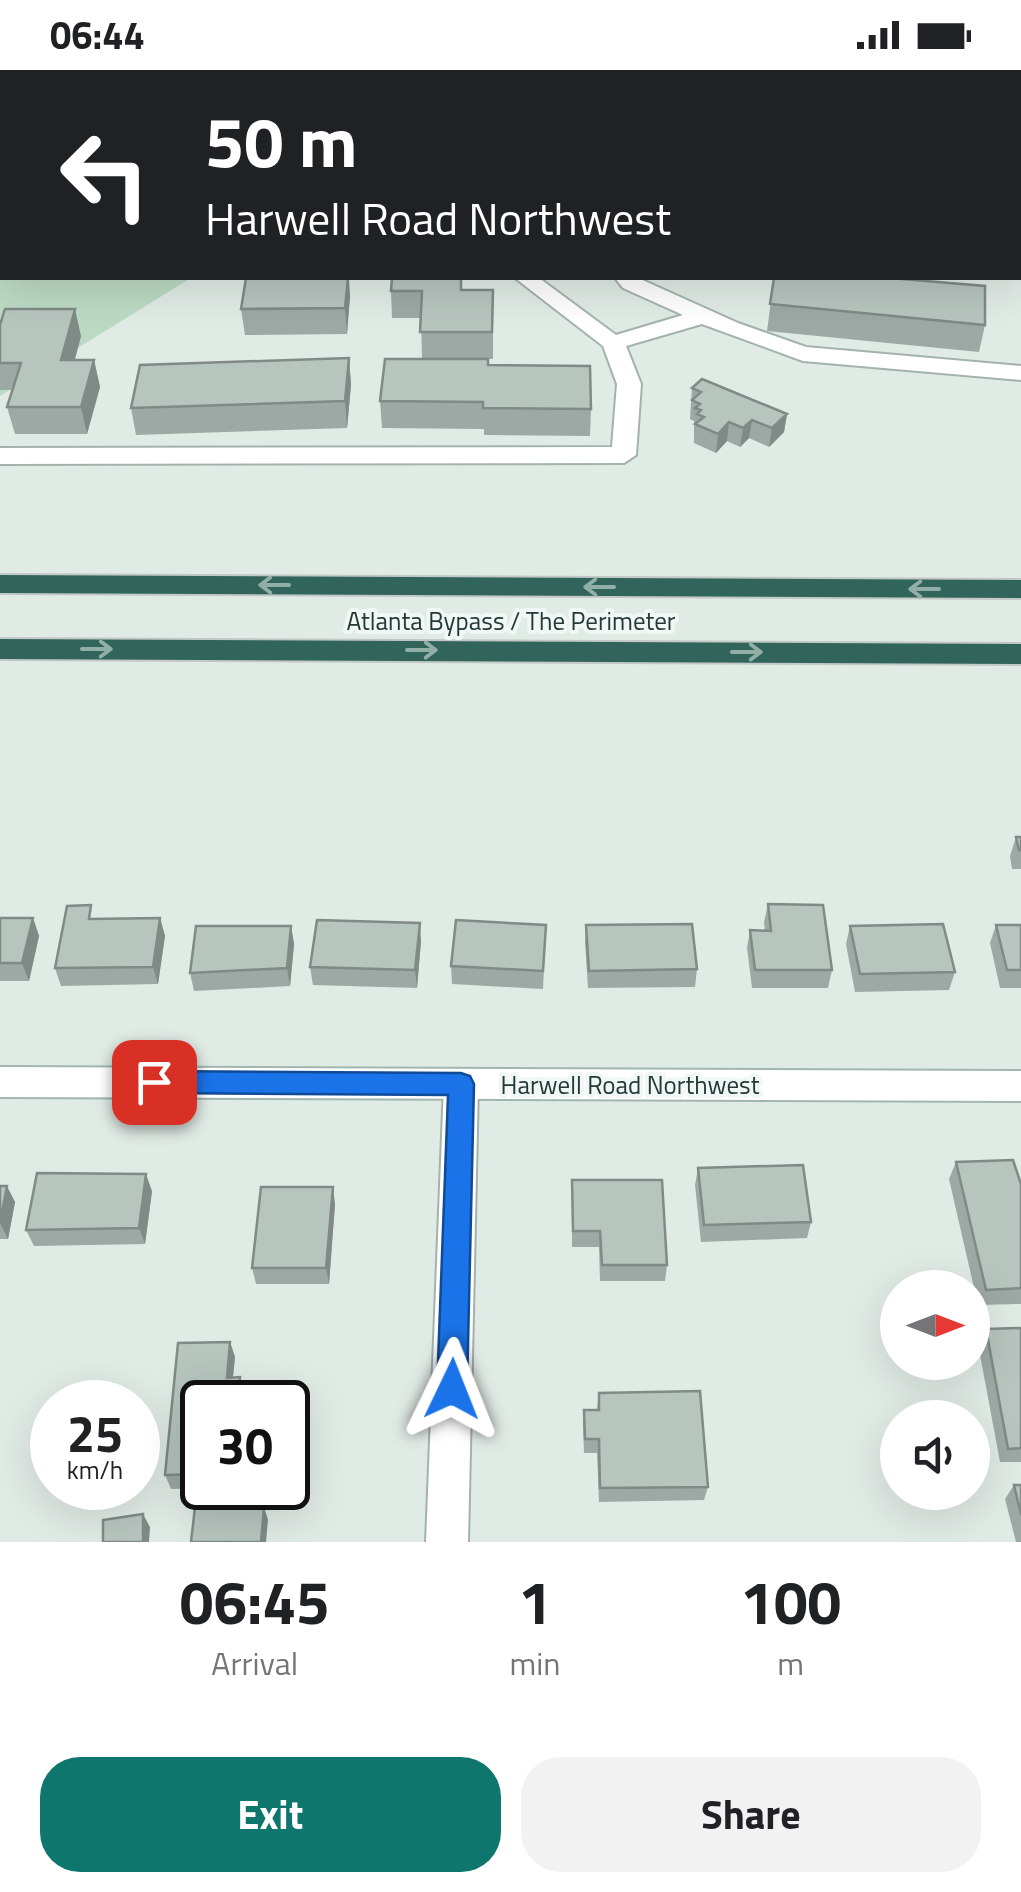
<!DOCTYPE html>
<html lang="en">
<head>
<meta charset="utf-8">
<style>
	:root { --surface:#fff; --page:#f2f2f2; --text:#202124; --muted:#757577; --accent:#0f766e }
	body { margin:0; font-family:"Titillium Web",sans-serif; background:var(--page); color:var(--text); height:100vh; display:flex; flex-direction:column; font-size:38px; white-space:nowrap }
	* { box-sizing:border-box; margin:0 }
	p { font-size:32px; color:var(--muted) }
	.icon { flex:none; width:55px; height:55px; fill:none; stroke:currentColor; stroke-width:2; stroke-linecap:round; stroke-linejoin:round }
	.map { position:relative; height:1472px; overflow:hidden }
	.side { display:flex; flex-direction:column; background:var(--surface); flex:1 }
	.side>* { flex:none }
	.guide { position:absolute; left:0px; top:0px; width:1022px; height:210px; box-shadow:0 10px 40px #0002; background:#202124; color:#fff; overflow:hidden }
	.needle { width:65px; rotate:90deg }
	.controls { position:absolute; left:880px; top:1200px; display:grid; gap:20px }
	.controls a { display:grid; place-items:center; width:110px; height:110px; border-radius:50%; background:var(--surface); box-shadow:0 10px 40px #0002; font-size:50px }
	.speed { position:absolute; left:30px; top:1310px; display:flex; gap:20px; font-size:50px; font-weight:700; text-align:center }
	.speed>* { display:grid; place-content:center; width:130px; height:130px; border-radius:50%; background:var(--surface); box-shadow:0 10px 40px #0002; line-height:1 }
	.speed small { font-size:25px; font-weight:400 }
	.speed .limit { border:5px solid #111; border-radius:15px; background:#fff; color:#111 }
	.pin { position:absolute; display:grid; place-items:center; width:85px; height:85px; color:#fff; margin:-42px; border-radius:20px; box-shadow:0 5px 15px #0006 }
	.me { position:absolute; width:110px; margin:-55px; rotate:2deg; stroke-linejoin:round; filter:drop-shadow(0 0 8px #0008) }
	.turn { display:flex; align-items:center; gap:35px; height:210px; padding:0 40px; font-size:45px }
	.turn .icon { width:130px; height:130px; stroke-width:2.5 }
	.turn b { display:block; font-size:70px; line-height:85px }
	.eta { display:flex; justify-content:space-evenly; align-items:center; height:170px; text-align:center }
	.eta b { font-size:60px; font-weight:700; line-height:70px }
	.action { display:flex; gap:20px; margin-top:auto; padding:20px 40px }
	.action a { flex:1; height:115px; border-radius:40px; background:var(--accent); color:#fff; font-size:40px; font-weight:700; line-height:115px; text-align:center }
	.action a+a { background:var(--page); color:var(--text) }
	.status { display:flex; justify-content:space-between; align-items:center; height:70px; padding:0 50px; background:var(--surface); direction:ltr }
	.status svg { height:28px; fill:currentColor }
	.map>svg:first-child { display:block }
	.green { fill:#bbdac4 }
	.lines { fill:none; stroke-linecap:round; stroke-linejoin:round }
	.street-casing { stroke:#a4b2ad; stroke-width:4 }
	.secondary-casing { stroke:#a1b6ae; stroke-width:4 }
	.highway-casing { stroke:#c1c8c6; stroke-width:4 }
	.street { fill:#fff; fill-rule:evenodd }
	.secondary { fill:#fff; fill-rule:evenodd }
	.highway { fill:#31645a; fill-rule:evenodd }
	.wall { fill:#9da9a4 }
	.shaded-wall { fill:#808a86 }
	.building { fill:#b7c5bf; stroke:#808a86; stroke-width:2.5 }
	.oneway { stroke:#91aea7 }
	.route { fill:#1a73e8; stroke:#114b97; stroke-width:2.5 }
	.labels { text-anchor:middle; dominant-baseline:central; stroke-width:8; stroke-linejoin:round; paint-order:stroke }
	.street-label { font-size:25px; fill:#233a34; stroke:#f1f7f4 }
</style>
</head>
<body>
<div class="status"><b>06:44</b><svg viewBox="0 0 49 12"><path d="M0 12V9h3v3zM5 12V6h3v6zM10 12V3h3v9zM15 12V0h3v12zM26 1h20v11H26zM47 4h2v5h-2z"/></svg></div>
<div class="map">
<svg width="1021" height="1472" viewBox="0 0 1021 1472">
	<rect width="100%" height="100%" fill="#e1ebe6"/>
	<!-- green -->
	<path class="green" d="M 0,0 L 541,0 L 2,2 L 2,208 L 191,208 L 0,326 Z"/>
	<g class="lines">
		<!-- street casing -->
		<g class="street-casing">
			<path id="street" d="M 515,208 L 539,208 L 616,265 L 683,245 L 623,218 L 615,208 L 638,208 L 738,253 L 806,277 L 1021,296 L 1021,310 L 803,291 L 702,254 L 626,276 L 641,314 L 636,385 L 624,393 L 0,394 L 0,378 L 612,377 L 617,314 L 603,276 Z
				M 461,999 L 473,1004 L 478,1014 L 468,1472 L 426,1472 L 444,1014 L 449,1004 Z"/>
		</g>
		<!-- secondary casing -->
		<g class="secondary-casing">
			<path id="secondary" d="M 912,0 L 936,0 L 937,2 L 913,2 Z
				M 1020,23 L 1021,23 L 1021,36 L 1020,36 Z
				M 0,997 L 1021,1001 L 1021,1031 L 0,1027 Z"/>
		</g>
		<!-- highway casing -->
		<g class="highway-casing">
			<path id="highway" d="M 0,505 L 1021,510 L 1021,528 L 0,523 Z
				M 0,569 L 1021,574 L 1021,594 L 0,589 Z"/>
		</g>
		<!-- street -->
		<use href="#street" class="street"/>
		<!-- secondary -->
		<use href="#secondary" class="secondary"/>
		<!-- highway -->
		<use href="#highway" class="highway"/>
	</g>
	<!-- wall -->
	<path class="wall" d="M 774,208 L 985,255 L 979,282 L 767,261 Z
		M 493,220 L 493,289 L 422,289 L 421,248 L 392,248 L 391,221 Z
		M 350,226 L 347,264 L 245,265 L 241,239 Z
		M 0,255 L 81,266 L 75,290 L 94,290 L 100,317 L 87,364 L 15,364 L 7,337 L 13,320 L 0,320 Z
		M 349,288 L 351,315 L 347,358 L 136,365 L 131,338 Z
		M 488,295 L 591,339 L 590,366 L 484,365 L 484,359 L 382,358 L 380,331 Z
		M 692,318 L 787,344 L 784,362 L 769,377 L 749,368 L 740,377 L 727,371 L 716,383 L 694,373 L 694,351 L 690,349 Z
		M 1016,767 L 1021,767 L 1021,799 L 1012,799 L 1010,786 Z
		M 768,834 L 832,900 L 828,918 L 752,918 L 747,878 L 750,860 L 765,861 L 764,852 Z
		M 0,848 L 33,848 L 39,866 L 29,911 L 0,911 Z
		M 160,848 L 165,866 L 158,914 L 61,916 L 55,898 L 95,849 Z
		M 546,855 L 543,919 L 452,914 L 451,896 Z
		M 586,855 L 697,899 L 695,917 L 588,918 L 585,873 Z
		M 996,855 L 1021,855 L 1021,918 L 1000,918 L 990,873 Z
		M 291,856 L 294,874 L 290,916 L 194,921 L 190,903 Z
		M 850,856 L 955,902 L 949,920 L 855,922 L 846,874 Z
		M 421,871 L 417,918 L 313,915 L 310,897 Z
		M 956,1092 L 1021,1114 L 1021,1234 L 978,1235 L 949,1109 Z
		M 698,1098 L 811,1152 L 807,1168 L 701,1172 L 695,1115 Z
		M 572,1110 L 667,1195 L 665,1211 L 600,1211 L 599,1177 L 572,1177 Z
		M 0,1116 L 15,1132 L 8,1169 L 0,1169 Z
		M 152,1121 L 145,1174 L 34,1176 L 26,1160 Z
		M 335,1134 L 329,1214 L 256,1214 L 252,1198 Z
		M 1021,1258 L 1021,1392 L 1000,1392 L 978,1274 L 986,1259 Z
		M 230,1272 L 235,1287 L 233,1308 L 240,1307 L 245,1322 L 202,1332 L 202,1418 L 208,1418 L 171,1419 L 165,1405 Z
		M 599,1323 L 708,1417 L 704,1430 L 599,1432 L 597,1383 L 584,1383 L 583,1354 L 584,1340 L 597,1340 Z
		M 1014,1415 L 1021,1415 L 1021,1472 L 1016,1472 L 1005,1429 Z"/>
	<!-- shaded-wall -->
	<path class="shaded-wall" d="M 348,208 L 349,208 L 350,226 L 347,264 L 345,238 Z
		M 75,239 L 81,266 L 67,317 L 61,290 Z
		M 349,288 L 351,315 L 347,358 L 345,331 Z
		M 94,290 L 100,317 L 87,364 L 81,337 Z
		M 787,344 L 784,362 L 769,377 L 772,358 Z
		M 752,350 L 749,368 L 740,377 L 743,358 Z
		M 729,352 L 727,371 L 716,383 L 718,364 Z
		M 33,848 L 39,866 L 29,911 L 22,893 Z
		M 160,848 L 165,866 L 158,914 L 153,897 Z
		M 420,853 L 421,871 L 417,918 L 415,900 Z
		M 291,856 L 294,874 L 290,916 L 287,898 Z
		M 146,1104 L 152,1121 L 145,1174 L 139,1158 Z
		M 7,1116 L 15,1132 L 8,1169 L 0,1153 Z
		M 333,1117 L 335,1134 L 329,1214 L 326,1198 Z
		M 230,1272 L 235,1287 L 231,1323 L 227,1308 Z
		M 240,1307 L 245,1322 L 244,1332 L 238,1332 Z
		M 112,1314 L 118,1328 L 118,1332 L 109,1332 Z
		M 264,1437 L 268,1450 L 266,1472 L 261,1472 Z
		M 143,1444 L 150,1457 L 149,1472 L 143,1472 Z"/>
	<!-- building -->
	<path class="building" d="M 755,0 L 809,0 L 808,2 L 753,2 Z
		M 1020,101 L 1021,101 L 1021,135 L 1020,135 Z
		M 246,208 L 348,208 L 345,238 L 241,239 Z
		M 392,208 L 461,208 L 461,220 L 493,220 L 492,262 L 420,262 L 422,221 L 391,221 Z
		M 774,208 L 890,208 L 985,216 L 985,255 L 770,234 Z
		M 5,239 L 75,239 L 61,290 L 94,290 L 81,337 L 7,337 L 21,293 L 0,293 L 0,255 Z
		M 349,288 L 345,331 L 131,338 L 140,295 Z
		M 385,289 L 488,289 L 488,295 L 590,296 L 591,339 L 483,338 L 483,332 L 380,331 Z
		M 702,309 L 787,344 L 772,358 L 752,350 L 743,358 L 729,352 L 718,364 L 695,354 L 704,347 L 697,344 L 701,340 L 695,338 L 700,334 L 692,330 L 701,322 L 692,318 Z
		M 1016,767 L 1021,767 L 1021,780 L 1019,780 Z
		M 768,834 L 823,835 L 832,900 L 755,900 L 750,860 L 771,861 Z
		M 91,835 L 89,849 L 160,848 L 153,897 L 55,898 L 67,836 Z
		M 0,848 L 33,848 L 22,893 L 0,893 Z
		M 317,850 L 420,853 L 415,900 L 310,897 Z
		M 456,850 L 546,855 L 543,901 L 451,896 Z
		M 692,854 L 697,899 L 589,901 L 586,855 Z
		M 943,854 L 955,902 L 860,904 L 850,856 Z
		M 996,855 L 1021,855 L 1021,900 L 1007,900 Z
		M 196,856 L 291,856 L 287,898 L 190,903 Z
		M 1013,1090 L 1021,1114 L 1021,1218 L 986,1220 L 956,1092 Z
		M 803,1095 L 811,1152 L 704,1155 L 698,1098 Z
		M 37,1103 L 146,1104 L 139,1158 L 26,1160 Z
		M 572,1110 L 662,1110 L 667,1195 L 602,1195 L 600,1161 L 573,1161 Z
		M 0,1116 L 7,1116 L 0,1153 Z
		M 261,1117 L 333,1117 L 326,1198 L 252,1198 Z
		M 1021,1258 L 1021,1378 L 1008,1379 L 986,1259 Z
		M 230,1272 L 227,1308 L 240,1307 L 238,1332 L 202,1332 L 202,1404 L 165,1405 L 178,1273 Z
		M 79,1314 L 112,1314 L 109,1332 L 76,1332 Z
		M 700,1321 L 708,1417 L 600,1418 L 599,1369 L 585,1369 L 584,1340 L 599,1340 L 599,1323 Z
		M 1014,1415 L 1021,1415 L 1021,1445 Z
		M 195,1437 L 264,1437 L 261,1472 L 191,1472 Z
		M 143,1444 L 143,1472 L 103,1472 L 103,1450 Z"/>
	<!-- one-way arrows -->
	<defs><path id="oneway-shaft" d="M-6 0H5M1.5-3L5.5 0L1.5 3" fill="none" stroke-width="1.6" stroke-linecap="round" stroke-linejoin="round" transform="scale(2.5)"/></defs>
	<g class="oneway">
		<use href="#oneway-shaft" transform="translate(274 515) rotate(-180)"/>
		<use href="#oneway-shaft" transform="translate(599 517) rotate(-180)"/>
		<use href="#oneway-shaft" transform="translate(924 519) rotate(-180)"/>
		<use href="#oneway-shaft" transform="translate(97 579)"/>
		<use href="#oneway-shaft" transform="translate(422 580)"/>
		<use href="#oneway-shaft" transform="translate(747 582)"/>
	</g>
	<!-- route -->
	<path class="route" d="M 154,1001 L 461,1003 L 470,1006 L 474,1014 L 467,1319 L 462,1329 L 452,1334 L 442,1329 L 437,1319 L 448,1025 L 154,1023 L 145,1020 L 141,1012 L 145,1004 Z"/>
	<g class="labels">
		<!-- street labels -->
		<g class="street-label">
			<text x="511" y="551">Atlanta Bypass / The Perimeter</text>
			<text x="630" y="1015">Harwell Road Northwest</text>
		</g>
	</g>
</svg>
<div class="controls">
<a><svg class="needle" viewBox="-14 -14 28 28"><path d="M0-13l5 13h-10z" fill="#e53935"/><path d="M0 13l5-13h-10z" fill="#757577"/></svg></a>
<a><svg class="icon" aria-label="sound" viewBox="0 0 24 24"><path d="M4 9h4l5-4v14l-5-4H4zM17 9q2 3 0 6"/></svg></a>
</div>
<div class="speed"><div>25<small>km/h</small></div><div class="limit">30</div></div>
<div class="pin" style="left:154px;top:1012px;background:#d93025"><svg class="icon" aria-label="arrive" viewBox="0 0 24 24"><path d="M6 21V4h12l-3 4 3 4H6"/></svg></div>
<svg class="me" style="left:452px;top:1319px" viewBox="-20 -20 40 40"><path d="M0-17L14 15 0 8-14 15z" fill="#1a73e8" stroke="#fff" stroke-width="4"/></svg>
<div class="guide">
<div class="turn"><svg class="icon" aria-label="left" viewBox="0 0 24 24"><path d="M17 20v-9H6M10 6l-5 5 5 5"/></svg><div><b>50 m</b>Harwell Road Northwest</div></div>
</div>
</div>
<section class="side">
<div class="eta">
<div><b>06:45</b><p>Arrival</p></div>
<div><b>1</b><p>min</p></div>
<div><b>100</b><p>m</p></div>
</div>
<div class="action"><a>Exit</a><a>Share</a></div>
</section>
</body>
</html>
